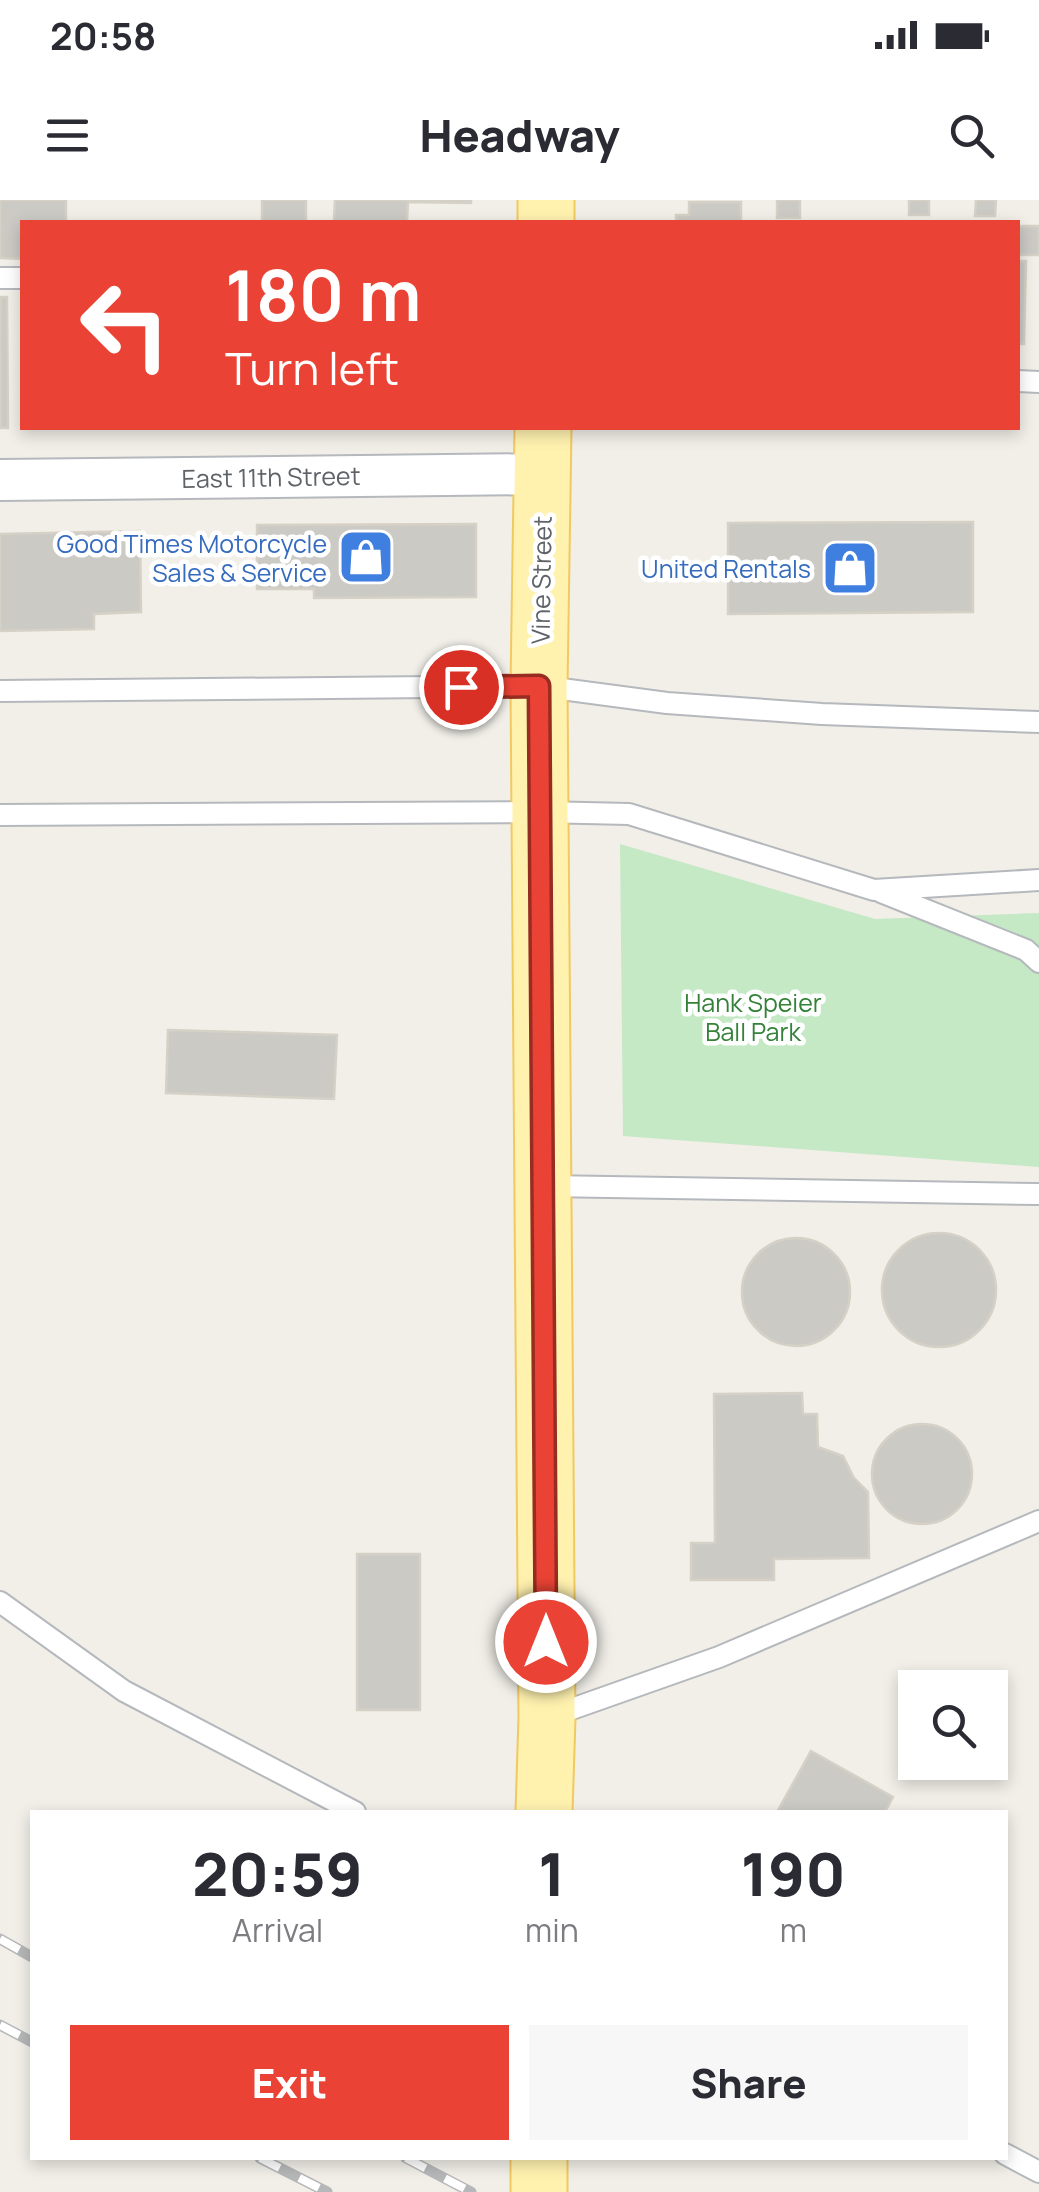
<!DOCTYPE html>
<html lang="en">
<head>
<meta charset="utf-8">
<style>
	:root { --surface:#fff; --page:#f7f7f7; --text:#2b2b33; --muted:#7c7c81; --accent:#ea4335 }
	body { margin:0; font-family:Manrope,sans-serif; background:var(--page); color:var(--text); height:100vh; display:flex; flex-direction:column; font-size:38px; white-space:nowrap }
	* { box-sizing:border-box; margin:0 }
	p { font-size:32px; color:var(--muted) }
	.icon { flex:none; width:55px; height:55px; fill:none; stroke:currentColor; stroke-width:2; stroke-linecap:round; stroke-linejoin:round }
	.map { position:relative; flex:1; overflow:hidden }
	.drawer { position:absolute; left:30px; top:1610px; width:978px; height:350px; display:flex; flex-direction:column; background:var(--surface); border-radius:0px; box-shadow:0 5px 15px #0003 }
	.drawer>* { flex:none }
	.guide { position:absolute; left:20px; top:20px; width:1000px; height:210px; border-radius:0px; box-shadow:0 5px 15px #0003; background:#ea4335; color:#fff; overflow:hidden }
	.tools { position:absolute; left:898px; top:1470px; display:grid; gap:20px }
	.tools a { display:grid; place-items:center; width:110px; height:110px; border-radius:0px; background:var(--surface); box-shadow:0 5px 15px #0003; font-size:50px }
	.pin { position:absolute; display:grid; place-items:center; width:85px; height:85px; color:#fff; margin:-42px; border:5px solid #fff; border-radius:50%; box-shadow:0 2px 10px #0007 }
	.me { position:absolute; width:110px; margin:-55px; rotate:0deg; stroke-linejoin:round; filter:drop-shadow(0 0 8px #0008) }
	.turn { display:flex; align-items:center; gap:35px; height:210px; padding:0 40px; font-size:45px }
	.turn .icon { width:130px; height:130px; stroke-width:2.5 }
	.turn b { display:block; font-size:70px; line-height:85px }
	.eta { display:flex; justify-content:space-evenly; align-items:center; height:170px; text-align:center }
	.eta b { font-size:60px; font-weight:800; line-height:70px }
	.primary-button { display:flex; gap:20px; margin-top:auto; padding:20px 40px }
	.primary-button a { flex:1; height:115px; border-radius:0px; background:var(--accent); color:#fff; font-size:40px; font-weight:800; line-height:115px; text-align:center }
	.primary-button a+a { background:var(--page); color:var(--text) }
	.status { display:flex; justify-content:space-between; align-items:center; height:70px; padding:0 50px; background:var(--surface); direction:ltr }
	.status svg { height:28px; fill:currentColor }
	header { display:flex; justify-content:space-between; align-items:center; height:130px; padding:0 40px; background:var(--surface); font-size:45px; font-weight:800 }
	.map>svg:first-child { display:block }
	.green { fill:#c5e8c5 }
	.building { fill:#cccac5; stroke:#d6d1c6; stroke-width:2.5 }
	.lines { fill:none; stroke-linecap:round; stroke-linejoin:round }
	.service-casing { stroke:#b5b8bc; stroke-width:24 }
	.minor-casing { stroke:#b5b8bc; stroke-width:44 }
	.primary-casing { stroke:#f2c960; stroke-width:59 }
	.service { stroke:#fff; stroke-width:20 }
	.minor { stroke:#fff; stroke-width:40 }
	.primary { stroke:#fff2af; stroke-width:55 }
	.rail-casing { stroke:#b6b7b8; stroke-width:11 }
	.rail { stroke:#fff; stroke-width:8; stroke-dasharray:22; stroke-linecap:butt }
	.route-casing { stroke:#982c22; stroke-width:25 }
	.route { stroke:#ea4335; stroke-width:18 }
	.labels { text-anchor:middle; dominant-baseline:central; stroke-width:9; stroke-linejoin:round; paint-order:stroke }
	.street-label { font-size:25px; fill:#5f6368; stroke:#fff }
	.shop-label { font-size:25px; fill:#366cbe; stroke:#fff; text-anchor:end }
	.park-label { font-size:25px; fill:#348238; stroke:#fff }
</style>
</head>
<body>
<div class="status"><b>20:58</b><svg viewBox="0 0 49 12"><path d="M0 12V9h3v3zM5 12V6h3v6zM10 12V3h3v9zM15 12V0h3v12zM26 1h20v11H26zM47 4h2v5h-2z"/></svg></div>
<header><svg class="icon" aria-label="menu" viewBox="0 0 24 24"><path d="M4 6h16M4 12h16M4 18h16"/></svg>Headway<svg class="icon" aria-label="search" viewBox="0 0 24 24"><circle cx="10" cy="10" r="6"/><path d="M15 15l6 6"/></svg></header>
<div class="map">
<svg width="1039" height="1992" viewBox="0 0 1039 1992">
	<rect width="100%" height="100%" fill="#f1efe8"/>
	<!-- green -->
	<path class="green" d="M 620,644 L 875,719 L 1039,713 L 1039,967 L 623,936 Z"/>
	<!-- building -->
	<path class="building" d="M 0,0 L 66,0 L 66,22 L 22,22 L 22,59 L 0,58 Z
		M 262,0 L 306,0 L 306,22 L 262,22 Z
		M 335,0 L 471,0 L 471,3 L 408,2 L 407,22 L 334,22 Z
		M 777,0 L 800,0 L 800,18 L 777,18 Z
		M 909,0 L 929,0 L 929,15 L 909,15 Z
		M 976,0 L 996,0 L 995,16 L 975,16 Z
		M 689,2 L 741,2 L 741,22 L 676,22 L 676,15 L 689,15 Z
		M 1018,26 L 1039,26 L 1039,55 L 1018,55 Z
		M 1018,61 L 1026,61 L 1024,144 L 1018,144 Z
		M 0,97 L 7,97 L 8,228 L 0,228 Z
		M 973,322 L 973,412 L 728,414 L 728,323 Z
		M 476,324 L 476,397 L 314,398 L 314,389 L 257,389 L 257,325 Z
		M 140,331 L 141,412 L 94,414 L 94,429 L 0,431 L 0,334 Z
		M 168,830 L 337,835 L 334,899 L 166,893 Z
		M882 1090a57 57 0 1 1 114 0a57 57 0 1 1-114 0Z
		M742 1092a54 54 0 1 1 108 0a54 54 0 1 1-108 0Z
		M 802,1193 L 803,1214 L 817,1214 L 818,1247 L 843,1256 L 854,1278 L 868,1292 L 869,1358 L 774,1359 L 774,1380 L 691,1380 L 691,1343 L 715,1343 L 714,1194 Z
		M872 1274a50 50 0 1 1 100 0a50 50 0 1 1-100 0Z
		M 357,1354 L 420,1354 L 420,1510 L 357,1510 Z
		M 811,1551 L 893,1597 L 885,1612 L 777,1612 Z"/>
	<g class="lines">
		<!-- service casing -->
		<g class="service-casing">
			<path id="service" d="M 0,78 L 22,78
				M 1018,181 L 1039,182
				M 0,491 L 539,486 L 667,503 L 822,514 L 1039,522
				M 0,615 L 541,612 L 629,614 L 874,690 L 1039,680
				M 881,692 L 1026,750 L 1039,762
				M 546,986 L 1039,994
				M 0,1402 L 124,1491 L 355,1612
				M 549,1517 L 719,1457 L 1039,1321
				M 1005,1954 L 1039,1972"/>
		</g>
		<!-- minor casing -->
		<g class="minor-casing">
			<path id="minor" d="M 0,280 L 542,274"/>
		</g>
		<!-- primary casing -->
		<g class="primary-casing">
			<path id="primary" d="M 546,22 L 546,0
				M 543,228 L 539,486 L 547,1518 L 544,1612
				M 539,1992 L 539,1958"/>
		</g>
		<!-- service -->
		<use href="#service" class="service"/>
		<!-- minor -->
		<use href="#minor" class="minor"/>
		<!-- primary -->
		<use href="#primary" class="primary"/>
		<!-- rail casing -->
		<g class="rail-casing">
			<path id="rail" d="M 0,1739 L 32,1757
				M 0,1825 L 32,1842
				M 260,1958 L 327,1992
				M 406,1958 L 471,1992"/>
		</g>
		<!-- rail -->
		<use href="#rail" class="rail"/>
	</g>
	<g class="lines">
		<!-- route casing -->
		<g class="route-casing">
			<path id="route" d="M 461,487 L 539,486 L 546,1442"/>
		</g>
		<!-- route -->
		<use href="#route" class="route"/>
	</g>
	<!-- icons -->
	<defs>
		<g id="shop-square" transform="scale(2.875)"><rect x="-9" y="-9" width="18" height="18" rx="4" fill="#3f7fe0" stroke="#fff"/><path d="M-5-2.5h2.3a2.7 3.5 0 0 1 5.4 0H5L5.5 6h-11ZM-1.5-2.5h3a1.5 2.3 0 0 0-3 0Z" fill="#fff"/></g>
	</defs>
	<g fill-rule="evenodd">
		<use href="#shop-square" x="366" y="357"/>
		<use href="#shop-square" x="850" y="368"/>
	</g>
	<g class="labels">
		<!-- street labels -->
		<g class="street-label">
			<text transform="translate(271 277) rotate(-1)">East 11th Street</text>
			<text transform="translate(541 380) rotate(-89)">Vine Street</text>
		</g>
		<!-- shop labels -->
		<g class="shop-label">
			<text x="327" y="343">Good Times Motorcycle<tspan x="327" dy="29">Sales &amp; Service</tspan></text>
			<text x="811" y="368">United Rentals</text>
		</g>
		<!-- park labels -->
		<g class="park-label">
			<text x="753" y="802">Hank Speier<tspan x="753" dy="29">Ball Park</tspan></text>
		</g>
	</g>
</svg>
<div class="tools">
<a><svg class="icon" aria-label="search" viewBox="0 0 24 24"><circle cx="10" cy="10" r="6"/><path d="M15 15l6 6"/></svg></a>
</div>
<div class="pin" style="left:461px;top:487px;background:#d93025"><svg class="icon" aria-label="arrive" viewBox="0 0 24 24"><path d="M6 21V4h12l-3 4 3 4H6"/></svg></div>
<svg class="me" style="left:546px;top:1442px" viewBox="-20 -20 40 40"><circle r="17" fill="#ea4335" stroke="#fff" stroke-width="3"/><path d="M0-11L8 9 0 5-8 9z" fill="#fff"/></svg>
<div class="guide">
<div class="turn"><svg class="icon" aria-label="left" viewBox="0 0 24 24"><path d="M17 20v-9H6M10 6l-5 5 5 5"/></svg><div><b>180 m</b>Turn left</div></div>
</div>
<section class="drawer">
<div class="eta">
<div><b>20:59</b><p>Arrival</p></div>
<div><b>1</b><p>min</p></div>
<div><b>190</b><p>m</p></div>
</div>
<div class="primary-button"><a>Exit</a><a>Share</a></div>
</section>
</div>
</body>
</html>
